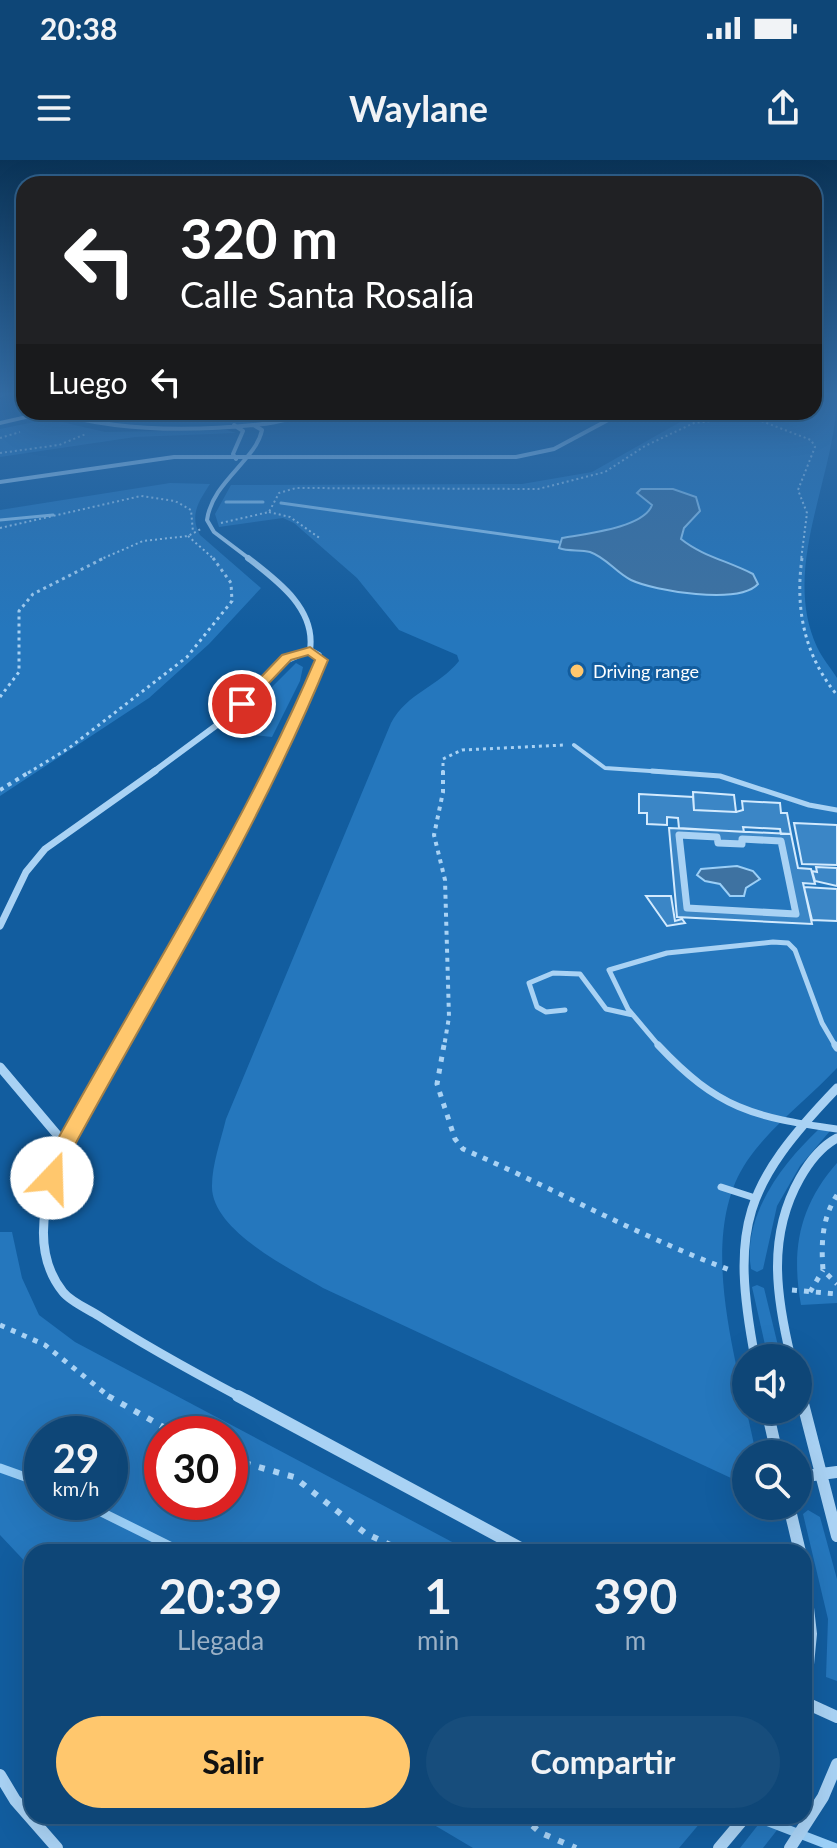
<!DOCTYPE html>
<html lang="es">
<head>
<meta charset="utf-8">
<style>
	:root { --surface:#0e4677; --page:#174d7c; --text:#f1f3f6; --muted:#9bb1c6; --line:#2e5e89; --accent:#ffc76d }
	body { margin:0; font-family:Lato,sans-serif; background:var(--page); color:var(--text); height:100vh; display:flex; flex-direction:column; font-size:30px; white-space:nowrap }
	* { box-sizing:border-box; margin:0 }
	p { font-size:26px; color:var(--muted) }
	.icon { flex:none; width:44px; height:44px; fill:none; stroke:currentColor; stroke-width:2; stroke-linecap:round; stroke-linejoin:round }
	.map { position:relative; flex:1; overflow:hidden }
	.details { position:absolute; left:24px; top:1384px; width:788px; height:280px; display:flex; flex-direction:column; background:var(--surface); border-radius:24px; box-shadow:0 8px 32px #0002,0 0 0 2px var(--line) }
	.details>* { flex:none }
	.guide { position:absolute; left:16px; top:16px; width:806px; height:244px; border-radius:24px; box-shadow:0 8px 32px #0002,0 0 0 2px var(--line); background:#202124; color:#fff; overflow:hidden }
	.fabs { position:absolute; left:732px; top:1184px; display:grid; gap:16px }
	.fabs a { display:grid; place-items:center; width:80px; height:80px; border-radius:50%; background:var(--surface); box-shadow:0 8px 32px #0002,0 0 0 2px var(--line); font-size:40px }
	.speed { position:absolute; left:24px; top:1256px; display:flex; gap:16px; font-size:40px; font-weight:700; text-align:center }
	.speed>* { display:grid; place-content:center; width:104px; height:104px; border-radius:50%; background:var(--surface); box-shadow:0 8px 32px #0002,0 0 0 2px var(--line); line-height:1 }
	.speed small { font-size:20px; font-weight:400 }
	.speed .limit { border:12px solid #d22; background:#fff; color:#111 }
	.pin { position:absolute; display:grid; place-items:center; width:68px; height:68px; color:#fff; margin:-34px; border:4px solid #fff; border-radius:50%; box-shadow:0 2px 8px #0007 }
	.me { position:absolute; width:88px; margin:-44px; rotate:21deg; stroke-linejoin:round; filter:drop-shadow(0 0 6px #0008) }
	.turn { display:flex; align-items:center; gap:28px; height:168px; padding:0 32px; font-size:36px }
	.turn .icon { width:104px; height:104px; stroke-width:2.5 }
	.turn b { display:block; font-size:56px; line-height:68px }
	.then { display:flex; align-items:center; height:76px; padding:0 32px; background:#0003; gap:16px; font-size:30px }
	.eta { display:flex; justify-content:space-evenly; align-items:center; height:136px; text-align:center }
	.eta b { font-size:48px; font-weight:700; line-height:56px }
	.primary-button { display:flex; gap:16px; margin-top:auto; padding:16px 32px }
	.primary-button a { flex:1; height:92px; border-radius:48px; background:var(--accent); color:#111; font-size:32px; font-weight:700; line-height:92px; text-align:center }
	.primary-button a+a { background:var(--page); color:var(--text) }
	.status { display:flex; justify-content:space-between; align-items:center; height:56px; padding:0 40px; background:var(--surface); direction:ltr }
	.status svg { height:22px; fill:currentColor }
	header { display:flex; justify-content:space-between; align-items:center; height:104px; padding:0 32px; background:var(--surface); font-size:36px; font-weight:700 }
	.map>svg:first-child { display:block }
	.green { fill:#2577bd; fill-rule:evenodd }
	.water { fill:#3e72a1; stroke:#9bcff7; stroke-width:2 }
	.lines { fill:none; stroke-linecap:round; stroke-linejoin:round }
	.stream-far1 { stroke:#9bcff7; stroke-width:3 }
	.stream { stroke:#9bcff7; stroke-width:9 }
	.building { fill:#3b86c6; stroke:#d2eafe; stroke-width:2; fill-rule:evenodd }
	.path-far4 { stroke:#a9d2f4; stroke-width:2; stroke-dasharray:2 3; stroke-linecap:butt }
	.path-far3 { stroke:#a9d2f4; stroke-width:3; stroke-dasharray:3 4; stroke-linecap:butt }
	.path-far2 { stroke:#a9d2f4; stroke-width:4; stroke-dasharray:4 5; stroke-linecap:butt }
	.path-far1 { stroke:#a9d2f4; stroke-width:5; stroke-dasharray:5 7; stroke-linecap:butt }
	.path { stroke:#a9d2f4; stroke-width:6; stroke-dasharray:6 9; stroke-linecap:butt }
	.lane-far2 { stroke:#a9d2f4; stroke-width:4 }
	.lane-far1 { stroke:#a9d2f4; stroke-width:5 }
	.lane { stroke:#a9d2f4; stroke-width:7 }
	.street-far4 { stroke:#a9d2f4; stroke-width:4 }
	.street-far3 { stroke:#a9d2f4; stroke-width:6 }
	.street-far2 { stroke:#a9d2f4; stroke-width:7 }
	.street-far1 { stroke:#a9d2f4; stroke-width:9 }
	.street { stroke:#a9d2f4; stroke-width:12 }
	.secondary { fill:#daecfd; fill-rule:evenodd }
	.route { fill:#ffc76d; stroke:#a68147; stroke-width:2 }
	.poi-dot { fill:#ffc76d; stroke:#125d9f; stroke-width:3 }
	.labels { text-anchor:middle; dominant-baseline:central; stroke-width:6; stroke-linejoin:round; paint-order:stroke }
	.far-poi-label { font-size:18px; fill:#fff; stroke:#125d9f; text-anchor:start }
</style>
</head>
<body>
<div class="status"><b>20:38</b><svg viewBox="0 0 49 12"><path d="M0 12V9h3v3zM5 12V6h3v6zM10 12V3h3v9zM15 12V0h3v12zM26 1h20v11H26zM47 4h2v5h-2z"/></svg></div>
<header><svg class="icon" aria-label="menu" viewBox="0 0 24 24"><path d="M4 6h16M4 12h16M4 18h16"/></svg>Waylane<svg class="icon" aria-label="share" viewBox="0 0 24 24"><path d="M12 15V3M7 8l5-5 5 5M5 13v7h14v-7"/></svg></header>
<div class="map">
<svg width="837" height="1688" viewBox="0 0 837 1688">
	<rect width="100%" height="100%" fill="#125d9f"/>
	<!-- green -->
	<path class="green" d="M 814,233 L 837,233 C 837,315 780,406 817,487 C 822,498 831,508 837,518 L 837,908 C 808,939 771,966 747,1001 C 694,1079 740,1211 756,1294 L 746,1294 L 746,1325 L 323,1128 C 289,1108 211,1070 212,1026 C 212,1004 221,980 226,959 L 391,563 C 407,533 439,526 459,501 L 457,495 L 399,470 L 357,418 L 294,363 L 283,358 L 219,367 L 215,354 L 231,325 L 522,324 L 592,312 L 682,261 L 728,252 L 814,252 Z
		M 49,259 L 105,272 L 227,270 L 236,273 L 135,277 L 0,297 L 0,269 Z
		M 170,323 L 210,324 C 199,341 189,355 200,375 L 261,428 L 209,484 L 149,538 L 0,636 L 0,350 Z
		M 296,503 L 303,507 L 300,521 L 272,577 L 227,572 Z
		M 819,969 L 830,971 L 800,1006 L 777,1046 L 763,1109 L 757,1112 L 751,1109 C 742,1055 783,1003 819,969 Z
		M 837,1003 L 837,1143 L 801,1145 C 791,1090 799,1046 837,1003 Z
		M 0,1072 L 12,1072 L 22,1118 L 39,1155 L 75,1182 L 471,1392 L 32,1392 L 32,1409 L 0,1375 ZM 42,1274 L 110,1274 L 110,1342 L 42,1342 ZM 162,1274 L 230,1274 L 230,1342 L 162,1342 Z
		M 757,1125 L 764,1128 L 781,1198 L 768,1198 L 752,1127 Z
		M 808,1350 L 820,1357 L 837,1419 L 837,1521 L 826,1517 L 828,1459 L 803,1354 Z
		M 419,1656 L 706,1656 L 679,1688 L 473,1688 Z
		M 765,1656 L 788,1656 L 763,1688 L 740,1688 Z"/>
	<!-- water -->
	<path class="water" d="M 641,329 L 673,329 L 696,337 L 700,351 L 684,368 L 681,379 C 702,396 728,401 753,414 L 758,424 C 739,445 654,431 631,420 C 615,412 607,398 590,392 C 580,389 569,392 559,388 L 562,378 C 584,374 644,368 652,345 L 637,333 Z
		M 737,706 L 753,711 L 760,719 L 746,728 L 744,736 L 730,736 L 720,724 L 705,721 L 697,715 L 701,709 Z"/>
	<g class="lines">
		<!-- stream-far1 -->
		<path class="stream-far1" d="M 226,342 L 263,342
			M 281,343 L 558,382
			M 0,360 L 53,355"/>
		<!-- stream -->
		<path class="stream" d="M 0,1308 L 42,1323
			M 81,1342 L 182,1392
			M 753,1656 L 836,1688"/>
	</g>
	<!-- building -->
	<path class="building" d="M 693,632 L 734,635 L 736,652 L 694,650 Z
		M 639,634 L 693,637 L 694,650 L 736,652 L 743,650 L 742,641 L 780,643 L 781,653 L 787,653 L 791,674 L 781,674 L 780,669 L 743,667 L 744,672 L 679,668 L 678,658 L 667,657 L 667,665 L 647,664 L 647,653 L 639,653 Z
		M 794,663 L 837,665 L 837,705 L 802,704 Z
		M 669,668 L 791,674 L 798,708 L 811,709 L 815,724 L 803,723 L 812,764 L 677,757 ZM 679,675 L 717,677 L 718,683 L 742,684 L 742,679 L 781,681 L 796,754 L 687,748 Z
		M 816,707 L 837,708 L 837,726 L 815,721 L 812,711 L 817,712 Z
		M 804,727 L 837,729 L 837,761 L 812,760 Z
		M 646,736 L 671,736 L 675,761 L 682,759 L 685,763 L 667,766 Z"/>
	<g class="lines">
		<!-- path-far4 -->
		<path class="path-far4" d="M 758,252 L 751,257 L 811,280 L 815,287 L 798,330 L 807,353 L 801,400
			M 0,278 L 20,272
			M 0,293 L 59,285 L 86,274
			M 269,352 L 290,357 L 321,379
			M 221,363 L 269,352 L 279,333 L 296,328 L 538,329 L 605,312 L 645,286 L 694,263 L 751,257
			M 0,368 L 141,336 L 175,341 L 191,350 L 193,372
			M 188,376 L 215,400
			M 99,400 L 143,381 L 188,376 L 201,369"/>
		<!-- path-far3 -->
		<path class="path-far3" d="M 802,398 C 795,448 804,495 837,535
			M 0,537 L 19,512 L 19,451 L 33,434 L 104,398
			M 28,613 L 69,588 L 187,497 L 232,441 L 231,423 L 213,398
			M 443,613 L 443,599 L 462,590 L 565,585"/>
		<!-- path-far2 -->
		<path class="path-far2" d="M 443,611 L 443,632 L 434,675 L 445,720 L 449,857 L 444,887
			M 0,630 L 31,611"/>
		<!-- path-far1 -->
		<path class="path-far1" d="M 444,885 L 437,924 L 455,979 L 463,989 C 553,1028 638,1076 730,1110
			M 837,1035 C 822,1058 821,1083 823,1110 L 837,1124
			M 792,1130 L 837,1134
			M 810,1132 L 823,1110
			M 0,1165 L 45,1185 L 111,1238"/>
		<!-- path -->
		<path class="path" d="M 108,1236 L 176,1274
			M 230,1299 L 294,1317 L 365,1373 L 405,1392
			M 521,1656 L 541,1673 L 576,1688"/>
		<!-- lane-far2 -->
		<path class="lane-far2" d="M 574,585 L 605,608 L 680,613"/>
		<!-- lane-far1 -->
		<path class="lane-far1" d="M 652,611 L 720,616 L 809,645 L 837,650
			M 565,850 L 546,852 L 537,847 L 529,823 L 553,813 L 580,814 L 606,849 L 633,855
			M 660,887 L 628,849 L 609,810 L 667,793 L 773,782 L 788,783 L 795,790 L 822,863 L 836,887"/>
		<!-- lane -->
		<path class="lane" d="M 658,885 C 718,949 753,957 837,969
			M 835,885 L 837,888
			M 721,1027 L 752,1037"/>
		<!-- street-far4 -->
		<path class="street-far4" d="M 20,233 L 24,237
			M 0,235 L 8,233
			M 51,252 C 120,272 192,272 263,264 C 276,263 287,258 300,258 C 361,256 422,263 483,252
			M 234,265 L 243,271 L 233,294 L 236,299
			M 0,322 L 174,297 L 516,297 L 554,289 L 623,252
			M 251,400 L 214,372 L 207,360 C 212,322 256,300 262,270 L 255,266"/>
		<!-- street-far3 -->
		<path class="street-far3" d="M 248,398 C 278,421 316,449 310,490
			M 152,613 L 221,562 L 281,503 L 310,490
			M 267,613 L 322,505 L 319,495 L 310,490"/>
		<!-- street-far2 -->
		<path class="street-far2" d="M 679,675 L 717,677 L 718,683 L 742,684 L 742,679 L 781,681 L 796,754 L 687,748 Z
			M 0,766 L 26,712 L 45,689 L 155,611
			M 120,887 L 185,772 L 268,611"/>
		<!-- street-far1 -->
		<path class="street-far1" d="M 121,885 C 85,948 7,1062 63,1132 C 71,1142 88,1149 99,1156 C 145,1186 193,1212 242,1238
			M 0,907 L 65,984
			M 755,1198 C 730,1066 744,1025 837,928
			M 791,1198 C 776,1136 767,1076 800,1018 C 809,1002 820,987 837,978
			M 798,1224 L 802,1238"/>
		<!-- street -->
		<path class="street" d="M 238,1236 L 528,1392
			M 801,1236 L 837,1376
			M 767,1250 L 777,1294
			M 798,1317 L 837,1312
			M 789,1346 L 800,1392
			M 804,1413 L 811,1474 L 804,1545
			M 804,1542 L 837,1557
			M 0,1615 L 15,1640 L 57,1688
			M 719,1688 L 746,1656
			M 790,1688 L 823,1637 L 837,1604"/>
		<!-- secondary -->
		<path class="secondary" d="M 40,252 L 56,252 L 0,265 L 0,261 Z"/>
	</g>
	<!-- sky -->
	<linearGradient id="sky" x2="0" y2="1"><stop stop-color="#0a3357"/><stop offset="0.5" stop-color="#336da6"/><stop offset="1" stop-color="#336da6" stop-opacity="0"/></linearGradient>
	<rect width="837" height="469" fill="url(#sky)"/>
	<!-- route -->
	<path class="route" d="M 310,487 L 328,500 C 260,666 164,822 78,979 C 70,993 67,1010 60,1024 L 45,1024 L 42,1018 L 55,984 C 143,824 243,669 315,500 L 308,495 L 291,500 L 246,547 L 235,544 L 282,495 Z"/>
	<!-- markers -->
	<circle class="poi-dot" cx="577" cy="511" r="8"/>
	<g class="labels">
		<!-- far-poi labels -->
		<g class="far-poi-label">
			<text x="593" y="511">Driving range</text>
		</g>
	</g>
</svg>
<div class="fabs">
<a><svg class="icon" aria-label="sound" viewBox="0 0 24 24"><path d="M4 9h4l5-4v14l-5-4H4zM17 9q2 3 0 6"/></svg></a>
<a><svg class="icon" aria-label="search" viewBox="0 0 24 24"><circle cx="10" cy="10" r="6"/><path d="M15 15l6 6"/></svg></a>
</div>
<div class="speed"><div>29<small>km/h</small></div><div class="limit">30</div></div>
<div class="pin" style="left:242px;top:544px;background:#d93025"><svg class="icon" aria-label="arrive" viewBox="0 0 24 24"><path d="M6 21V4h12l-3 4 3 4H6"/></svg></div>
<svg class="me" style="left:52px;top:1018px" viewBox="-20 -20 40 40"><circle r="19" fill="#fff"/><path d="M0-13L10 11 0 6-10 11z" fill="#ffc76d"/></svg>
<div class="guide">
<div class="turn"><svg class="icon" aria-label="left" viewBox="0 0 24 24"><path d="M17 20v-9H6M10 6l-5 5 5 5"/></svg><div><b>320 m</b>Calle Santa Rosalía</div></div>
<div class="then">Luego<svg class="icon" aria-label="left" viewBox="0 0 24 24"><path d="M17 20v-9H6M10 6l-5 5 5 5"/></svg></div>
</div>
<section class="details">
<div class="eta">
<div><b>20:39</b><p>Llegada</p></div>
<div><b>1</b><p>min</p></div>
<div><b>390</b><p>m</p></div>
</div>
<div class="primary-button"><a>Salir</a><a>Compartir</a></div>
</section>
</div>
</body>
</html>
